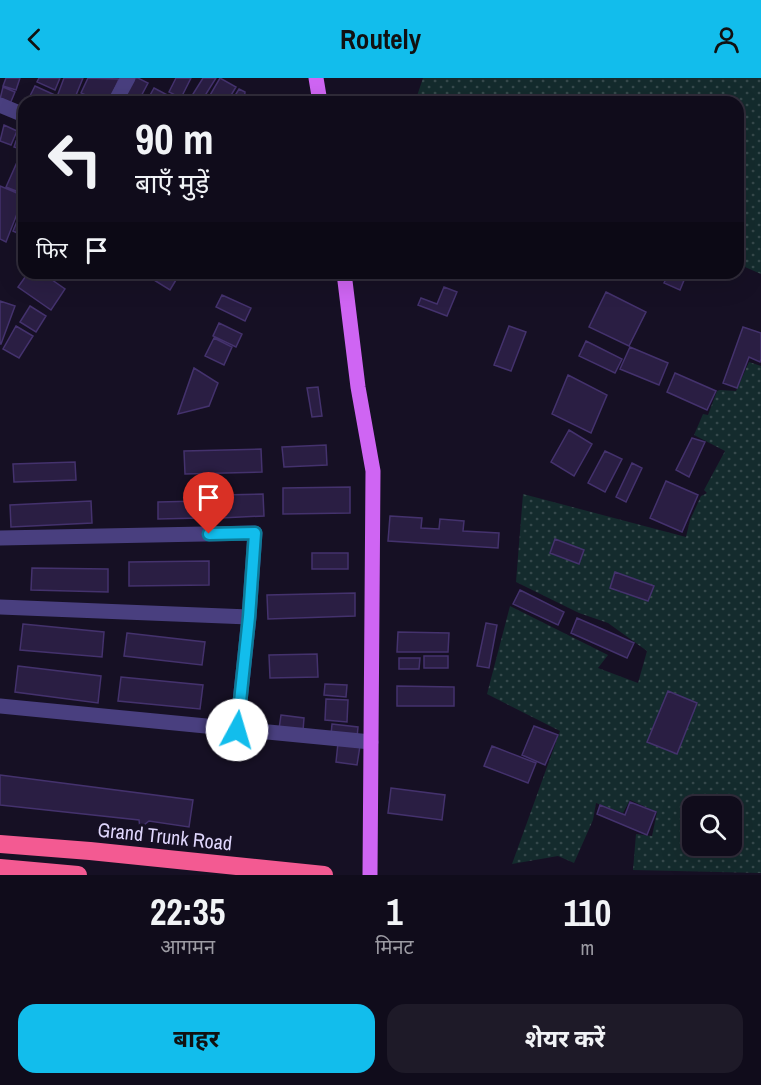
<!DOCTYPE html>
<html lang="hi">
<head>
<meta charset="utf-8">
<style>
	:root { --surface:#100c1b; --page:#1e1a28; --text:#f1f3f6; --muted:#9c9ba3; --line:#302c3a; --accent:#12bdec }
	body { margin:0; font-family:"Archivo Narrow","Noto Sans Devanagari",sans-serif; background:var(--page); color:var(--text); height:100vh; display:flex; flex-direction:column; font-size:22px; white-space:nowrap }
	* { box-sizing:border-box; margin:0 }
	p { font-size:20px; color:var(--muted) }
	.icon { flex:none; width:33px; height:33px; fill:none; stroke:currentColor; stroke-width:2; stroke-linecap:round; stroke-linejoin:round }
	.map { position:relative; height:797px; overflow:hidden }
	.details { display:flex; flex-direction:column; background:var(--surface); flex:1 }
	.details>* { flex:none }
	.hud { position:absolute; left:18px; top:18px; width:726px; height:183px; border-radius:18px; box-shadow:0 6px 24px #0002,0 0 0 2px var(--line); background:#100c1b; color:var(--text); overflow:hidden }
	.controls { position:absolute; left:682px; top:718px; display:grid; gap:12px }
	.controls a { display:grid; place-items:center; width:60px; height:60px; border-radius:12px; background:var(--surface); box-shadow:0 6px 24px #0002,0 0 0 2px var(--line); font-size:30px }
	.pin { position:absolute; display:grid; place-items:center; width:51px; height:51px; color:#fff; margin:-62px -26px; border-radius:50% 50% 50% 0; rotate:-45deg; box-shadow:0 0 6px #0007 }
	.pin .icon { rotate:45deg }
	.me { position:absolute; width:66px; margin:-33px; rotate:6deg; stroke-linejoin:round; filter:drop-shadow(0 0 4px #0008) }
	.turn { display:flex; align-items:center; gap:21px; height:126px; padding:0 18px; font-size:27px }
	.turn .icon { width:78px; height:78px; stroke-width:2.5 }
	.turn b { display:block; font-size:42px; line-height:51px }
	.then { display:flex; align-items:center; height:57px; padding:0 18px; background:#0003; gap:12px; font-size:22px }
	.eta { display:flex; justify-content:space-evenly; align-items:center; height:102px; text-align:center }
	.eta b { font-size:36px; font-weight:700; line-height:42px }
	.action { display:flex; gap:12px; margin-top:auto; padding:12px 18px }
	.action a { flex:1; height:69px; border-radius:18px; background:var(--accent); color:#111; font-size:24px; font-weight:700; line-height:69px; text-align:center }
	.action a+a { background:var(--page); color:var(--text) }
	header { display:flex; justify-content:space-between; align-items:center; height:78px; padding:0 18px; background:var(--accent); color:#111; font-size:27px; font-weight:700 }
	.map>svg:first-child { display:block }
	.green { fill:url(#green-dots); fill-rule:evenodd }
	.building { fill:#2a1e43; stroke:#44326d; stroke-width:1.5 }
	.lines { fill:none; stroke-linecap:round; stroke-linejoin:round }
	.minor { stroke:#493f7f; stroke-width:15 }
	.major { stroke:#cf65f3; stroke-width:15 }
	.highway { stroke:#f35a92; stroke-width:18 }
	.route-casing { stroke:#0c7b99; stroke-width:15 }
	.route { stroke:#12bdec; stroke-width:10 }
	.labels { text-anchor:middle; dominant-baseline:central; stroke-width:6; stroke-linejoin:round; paint-order:stroke }
	.street-label { font-size:20px; fill:#dfd6fc; stroke:#161024 }
</style>
</head>
<body>
<header><svg class="icon" aria-label="back" viewBox="0 0 24 24"><path d="M15 5l-7 7 7 7"/></svg>Routely<svg class="icon" aria-label="person" viewBox="0 0 24 24"><circle cx="12" cy="8" r="4"/><path d="M4 21q1-7 8-7t8 7"/></svg></header>
<div class="map">
<svg width="761" height="797" viewBox="0 0 761 797">
	<defs>
		<pattern id="green-dots" width="8" height="8" patternUnits="userSpaceOnUse" patternTransform="scale(1.5)"><rect width="8" height="8" fill="#142b2d"/><path d="M2 2h.1M6 6h.1" fill="none" stroke="#36494c" stroke-width="1.8" stroke-linecap="round"/></pattern>
	</defs>
	<rect width="100%" height="100%" fill="#161024"/>
	<!-- green -->
	<path class="green" d="M 423,0 L 761,0 L 761,196 L 738,186 L 738,24 L 415,24 Z
		M 749,284 L 761,288 L 761,795 L 633,792 L 636,756 L 652,758 L 657,734 L 630,722 L 623,735 L 596,725 L 593,742 L 574,785 L 558,778 L 512,786 L 560,653 L 487,616 L 510,528 L 608,577 L 598,590 L 638,605 L 647,573 L 608,545 L 579,535 L 516,504 L 523,416 L 686,459 L 690,442 L 701,418 L 707,415 L 704,412 L 725,373 L 694,357 L 703,336 L 708,337 L 717,313 L 720,312 L 736,313 ZM 693,729 L 732,729 L 732,768 L 693,768 Z"/>
	<!-- building -->
	<path class="building" d="M 6,0 L 20,0 L 16,12 L 3,8 Z
		M 39,0 L 60,0 L 55,12 L 37,4 Z
		M 64,0 L 83,0 L 74,22 L 58,16 Z
		M 88,0 L 119,1 L 109,24 L 101,24 L 81,15 Z
		M 132,0 L 138,0 L 148,5 L 138,24 L 119,24 Z
		M 176,0 L 191,0 L 181,20 L 169,14 Z
		M 203,0 L 216,0 L 201,24 L 188,24 Z
		M 220,0 L 236,9 L 227,24 L 206,24 Z
		M 35,8 L 57,18 L 55,24 L 27,24 Z
		M 3,9 L 15,14 L 10,26 L 0,21 Z
		M 154,10 L 177,22 L 176,24 L 154,24 L 148,21 Z
		M 239,11 L 245,14 L 244,24 L 231,24 Z
		M 4,47 L 17,53 L 11,67 L 0,63 Z
		M 24,60 L 24,72 L 14,69 L 16,63 L 22,66 Z
		M 18,82 L 24,84 L 24,116 L 6,109 Z
		M 0,108 L 24,118 L 6,164 L 0,161 Z
		M 20,136 L 24,137 L 24,158 L 13,153 Z
		M 28,195 L 42,195 L 65,211 L 51,232 L 18,209 Z
		M 151,195 L 177,195 L 179,197 L 170,212 L 149,199 Z
		M 669,195 L 687,195 L 680,212 L 664,205 Z
		M 444,209 L 457,214 L 447,238 L 418,227 L 421,220 L 437,226 Z
		M 606,214 L 646,234 L 629,268 L 589,249 Z
		M 222,217 L 251,230 L 245,243 L 216,229 Z
		M 0,223 L 15,228 L 1,266 L 0,266 Z
		M 30,228 L 46,238 L 36,254 L 20,244 Z
		M 219,245 L 242,256 L 236,269 L 213,258 Z
		M 16,248 L 33,258 L 19,280 L 3,271 Z
		M 509,248 L 526,254 L 511,293 L 494,287 Z
		M 743,249 L 761,255 L 761,281 L 760,284 L 749,279 L 737,310 L 723,305 Z
		M 214,260 L 232,269 L 224,287 L 205,278 Z
		M 586,263 L 622,281 L 615,295 L 579,278 Z
		M 630,269 L 668,285 L 659,307 L 620,291 Z
		M 194,290 L 218,305 L 209,328 L 178,336 Z
		M 675,295 L 716,313 L 707,332 L 667,314 Z
		M 568,297 L 607,317 L 591,355 L 552,336 Z
		M 318,309 L 322,338 L 312,339 L 307,310 Z
		M 569,352 L 592,366 L 574,398 L 551,384 Z
		M 692,360 L 705,364 L 689,399 L 676,392 Z
		M 326,367 L 327,387 L 284,389 L 282,369 Z
		M 261,371 L 262,394 L 185,396 L 184,373 Z
		M 605,373 L 622,381 L 605,414 L 588,405 Z
		M 75,384 L 76,402 L 14,404 L 13,386 Z
		M 632,385 L 642,390 L 626,424 L 616,419 Z
		M 666,403 L 698,417 L 682,454 L 650,440 Z
		M 350,409 L 350,435 L 283,436 L 283,410 Z
		M 263,416 L 264,438 L 221,440 L 220,417 Z
		M 91,423 L 92,445 L 11,449 L 10,427 Z
		M 200,423 L 201,440 L 158,441 L 158,424 Z
		M 390,438 L 422,440 L 421,450 L 439,451 L 440,441 L 464,443 L 463,453 L 499,455 L 498,470 L 388,463 Z
		M 555,461 L 584,472 L 579,486 L 550,475 Z
		M 312,475 L 348,475 L 348,491 L 312,491 Z
		M 209,483 L 209,507 L 129,508 L 129,484 Z
		M 32,490 L 108,491 L 108,514 L 31,512 Z
		M 615,494 L 654,508 L 648,523 L 610,510 Z
		M 520,512 L 564,534 L 558,547 L 513,526 Z
		M 355,515 L 355,538 L 268,541 L 267,517 Z
		M 577,540 L 634,565 L 627,580 L 571,555 Z
		M 486,545 L 497,547 L 489,590 L 477,588 Z
		M 23,546 L 104,554 L 102,579 L 20,572 Z
		M 398,554 L 449,555 L 448,574 L 397,574 Z
		M 127,555 L 205,564 L 202,587 L 124,578 Z
		M 317,576 L 318,599 L 270,600 L 269,577 Z
		M 424,578 L 448,578 L 448,590 L 424,590 Z
		M 399,580 L 420,580 L 419,591 L 399,591 Z
		M 18,588 L 101,598 L 98,625 L 15,614 Z
		M 121,599 L 203,607 L 200,631 L 118,623 Z
		M 325,606 L 347,607 L 346,619 L 324,617 Z
		M 397,608 L 454,609 L 454,628 L 397,628 Z
		M 668,613 L 697,625 L 677,676 L 647,664 Z
		M 326,621 L 348,622 L 347,644 L 325,642 Z
		M 281,637 L 304,640 L 303,653 L 279,651 Z
		M 332,646 L 358,649 L 357,660 L 331,657 Z
		M 534,648 L 558,657 L 545,687 L 522,677 Z
		M 338,665 L 360,668 L 357,687 L 336,684 Z
		M 492,668 L 536,685 L 528,705 L 484,688 Z
		M 0,697 L 193,722 L 189,749 L 149,743 L 140,750 L 139,742 L 0,727 Z
		M 391,710 L 445,717 L 442,742 L 388,735 Z
		M 630,724 L 656,734 L 647,757 L 597,736 L 600,727 L 625,737 Z"/>
	<g class="lines">
		<!-- minor -->
		<path class="minor" d="M 115,24 L 128,0
			M 0,27 L 24,37
			M 0,460 L 255,455 L 249,539
			M 0,529 L 249,539 L 237,652
			M 0,628 L 371,664"/>
		<!-- major -->
		<path class="major" d="M 316,0 L 320,24
			M 344,195 L 358,309 L 373,393 L 370,797"/>
		<!-- highway -->
		<path class="highway" d="M 0,766 L 90,773 L 324,797
			M 0,790 L 78,797"/>
	</g>
	<g class="lines">
		<!-- route casing -->
		<g class="route-casing">
			<path id="route" d="M 209,456 L 255,455 L 249,539 L 237,652"/>
		</g>
		<!-- route -->
		<use href="#route" class="route"/>
	</g>
	<g class="labels">
		<!-- street labels -->
		<g class="street-label">
			<text transform="translate(165 758) rotate(6)">Grand Trunk Road</text>
		</g>
	</g>
</svg>
<div class="controls">
<a><svg class="icon" aria-label="search" viewBox="0 0 24 24"><circle cx="10" cy="10" r="6"/><path d="M15 15l6 6"/></svg></a>
</div>
<div class="pin" style="left:209px;top:456px;background:#d93025"><svg class="icon" aria-label="arrive" viewBox="0 0 24 24"><path d="M6 21V4h12l-3 4 3 4H6"/></svg></div>
<svg class="me" style="left:237px;top:652px" viewBox="-20 -20 40 40"><circle r="19" fill="#fff"/><path d="M0-13L10 11 0 6-10 11z" fill="#12bdec"/></svg>
<div class="hud">
<div class="turn"><svg class="icon" aria-label="left" viewBox="0 0 24 24"><path d="M17 20v-9H6M10 6l-5 5 5 5"/></svg><div><b>90 m</b>बाएँ मुड़ें</div></div>
<div class="then">फिर<svg class="icon" aria-label="arrive" viewBox="0 0 24 24"><path d="M6 21V4h12l-3 4 3 4H6"/></svg></div>
</div>
</div>
<section class="details">
<div class="eta">
<div><b>22:35</b><p>आगमन</p></div>
<div><b>1</b><p>मिनट</p></div>
<div><b>110</b><p>m</p></div>
</div>
<div class="action"><a>बाहर</a><a>शेयर करें</a></div>
</section>
</body>
</html>
